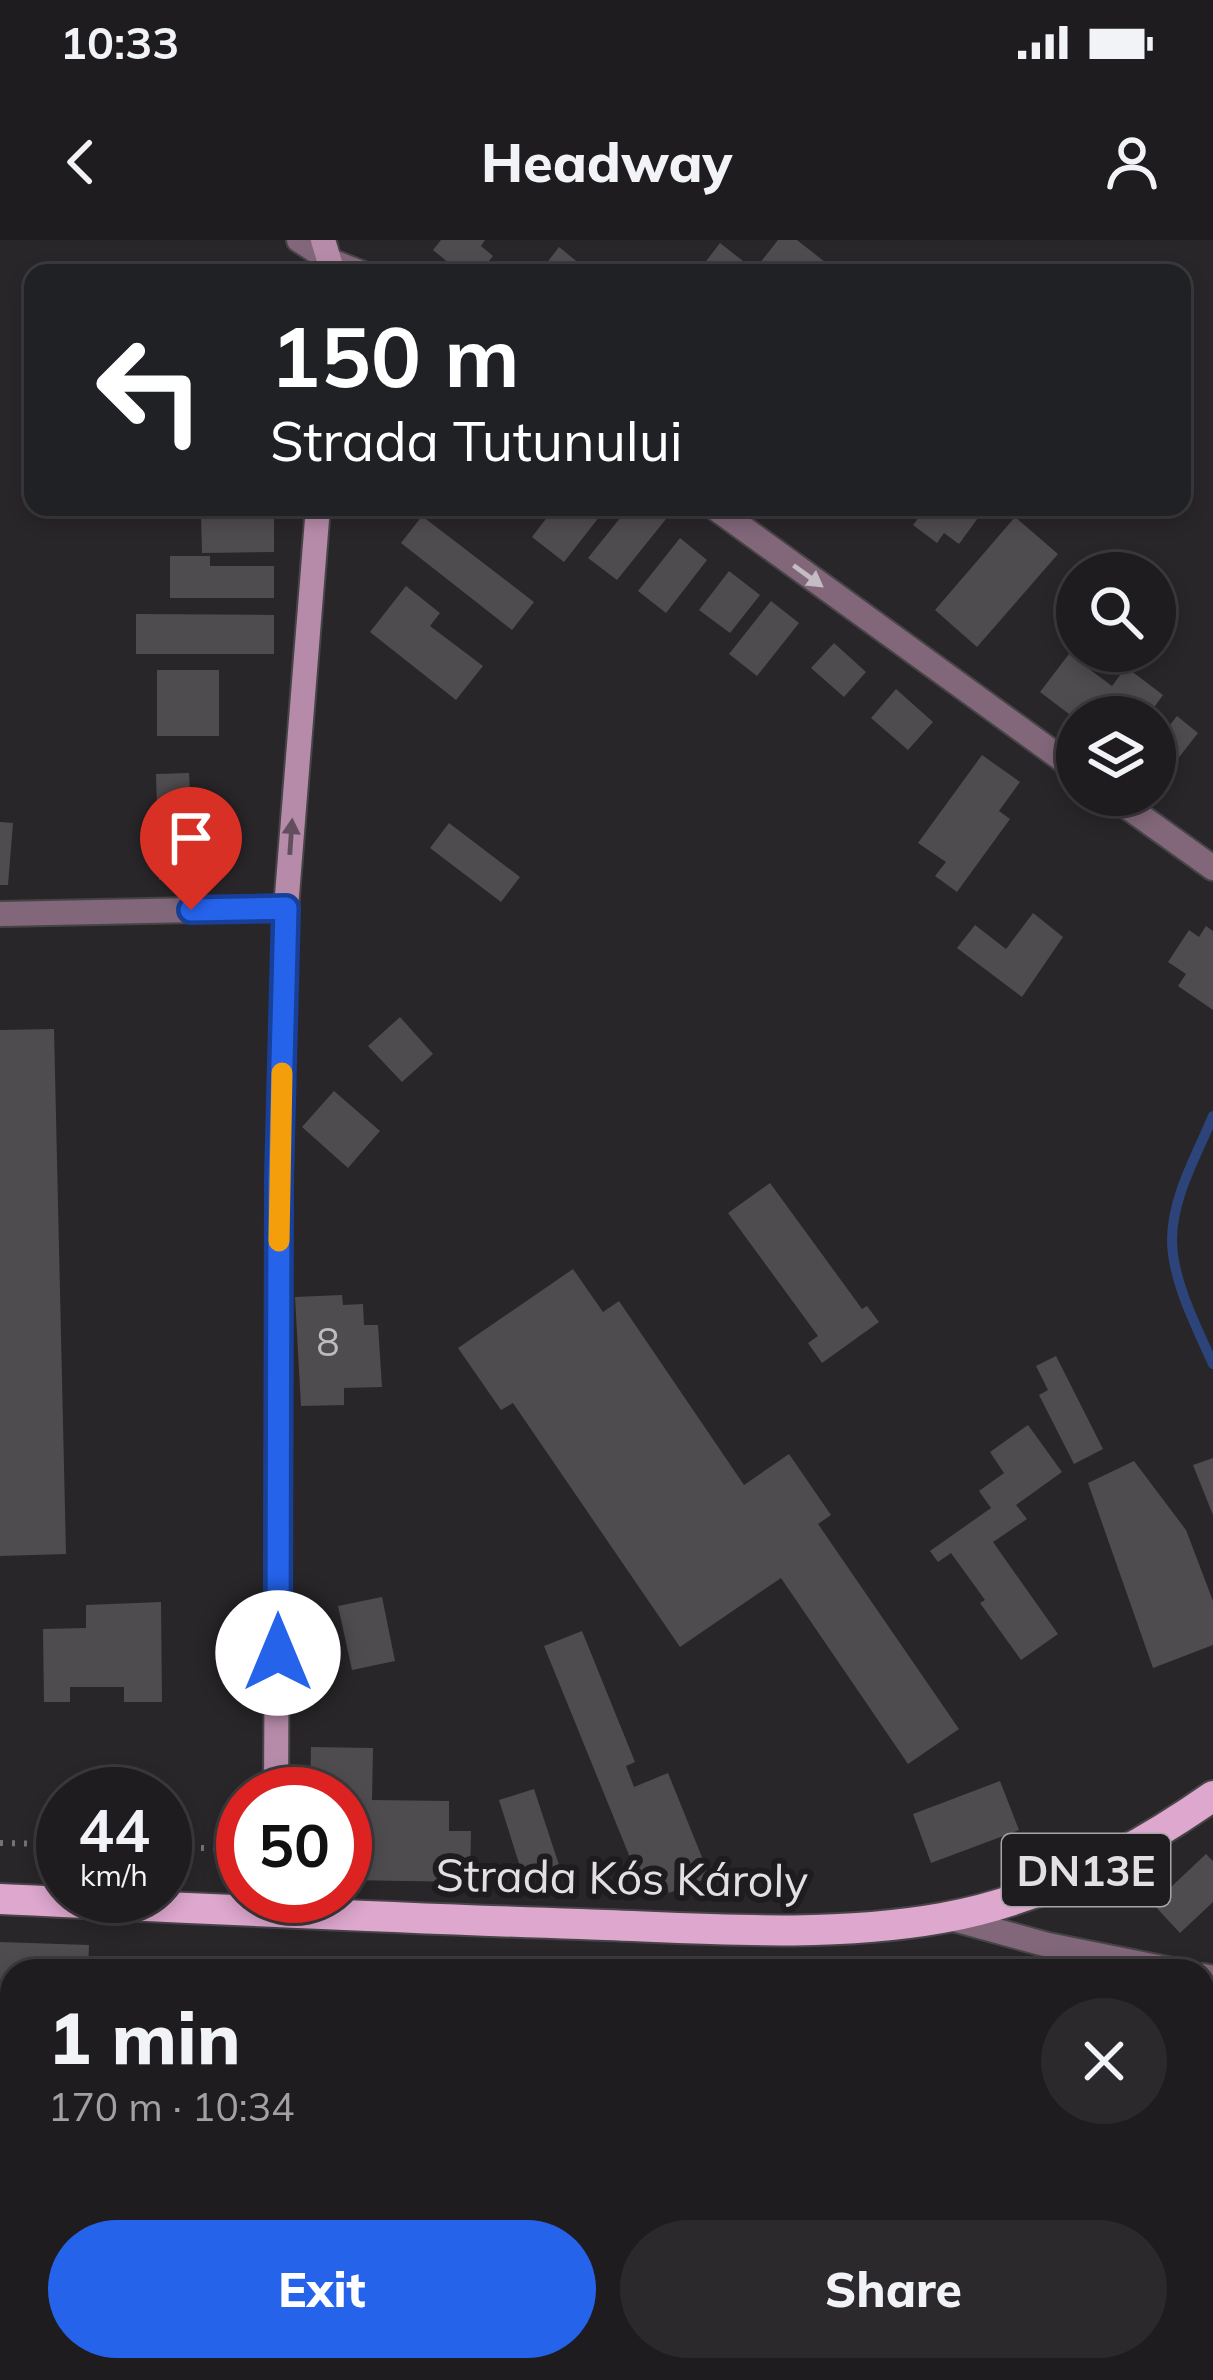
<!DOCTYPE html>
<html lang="en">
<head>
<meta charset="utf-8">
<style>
	:root { --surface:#1f1c1f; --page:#2c292c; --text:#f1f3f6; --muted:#a1a1a4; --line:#3c3a3d; --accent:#2563eb }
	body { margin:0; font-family:Mulish,sans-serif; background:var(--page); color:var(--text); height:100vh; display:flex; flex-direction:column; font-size:45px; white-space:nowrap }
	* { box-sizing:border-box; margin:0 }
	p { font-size:39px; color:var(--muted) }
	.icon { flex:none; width:66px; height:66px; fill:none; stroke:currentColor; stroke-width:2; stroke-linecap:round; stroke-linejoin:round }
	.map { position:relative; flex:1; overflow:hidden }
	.panel { position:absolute; left:0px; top:1719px; width:1215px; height:423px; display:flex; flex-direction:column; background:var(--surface); border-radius:36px 36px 0 0; box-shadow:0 6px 18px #0003,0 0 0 3px var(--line) }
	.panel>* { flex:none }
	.guide { position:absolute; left:24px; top:24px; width:1167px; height:252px; border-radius:24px; box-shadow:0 6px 18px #0003,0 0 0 3px var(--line); background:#202124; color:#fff; overflow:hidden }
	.tools { position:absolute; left:1056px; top:312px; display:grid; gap:24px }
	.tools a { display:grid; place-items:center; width:120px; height:120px; border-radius:50%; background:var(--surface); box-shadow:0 6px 18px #0003,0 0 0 3px var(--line); font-size:60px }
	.speed { position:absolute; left:36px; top:1527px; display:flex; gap:24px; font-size:60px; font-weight:700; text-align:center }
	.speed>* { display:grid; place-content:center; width:156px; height:156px; border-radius:50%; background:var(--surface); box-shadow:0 6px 18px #0003,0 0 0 3px var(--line); line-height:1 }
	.speed small { font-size:30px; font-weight:400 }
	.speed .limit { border:18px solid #d22; background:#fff; color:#111 }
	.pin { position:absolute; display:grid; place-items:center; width:102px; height:102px; color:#fff; margin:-123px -51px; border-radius:50% 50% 50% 0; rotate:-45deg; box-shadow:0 0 12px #0007 }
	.pin .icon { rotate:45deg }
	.me { position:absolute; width:132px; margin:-66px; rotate:0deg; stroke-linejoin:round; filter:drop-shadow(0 0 9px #0008) }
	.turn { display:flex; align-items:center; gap:42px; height:252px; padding:0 48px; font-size:54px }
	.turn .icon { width:156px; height:156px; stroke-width:2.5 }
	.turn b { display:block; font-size:84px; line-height:102px }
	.round { display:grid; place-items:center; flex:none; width:126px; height:126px; border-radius:63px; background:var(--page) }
	.headline { display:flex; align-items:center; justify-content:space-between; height:204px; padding:0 48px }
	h1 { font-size:72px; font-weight:800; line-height:90px }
	.action { display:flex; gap:24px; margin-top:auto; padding:24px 48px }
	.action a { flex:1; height:138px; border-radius:72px; background:var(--accent); color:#fff; font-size:48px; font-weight:800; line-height:138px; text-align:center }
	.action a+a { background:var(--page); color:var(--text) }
	.status { display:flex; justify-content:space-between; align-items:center; height:84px; padding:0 60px; background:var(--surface); direction:ltr }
	.status svg { height:33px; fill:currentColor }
	header { display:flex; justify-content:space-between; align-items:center; height:156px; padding:0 48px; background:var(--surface); font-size:54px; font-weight:800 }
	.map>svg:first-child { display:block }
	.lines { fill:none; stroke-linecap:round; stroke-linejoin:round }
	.stream { stroke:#2c447a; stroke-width:10 }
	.building { fill:#4f4c4f }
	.minor-casing { stroke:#474447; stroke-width:28 }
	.tertiary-casing { stroke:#474447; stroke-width:28 }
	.secondary-casing { stroke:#474447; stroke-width:28 }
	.primary-casing { stroke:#474447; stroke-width:34 }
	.path { stroke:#767376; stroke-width:6; stroke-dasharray:3 9; stroke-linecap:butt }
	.minor { stroke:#82677a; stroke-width:24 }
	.tertiary { stroke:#82677a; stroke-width:24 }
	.secondary { stroke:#b68ba9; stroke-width:24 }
	.primary { stroke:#dea7ce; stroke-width:30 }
	.oneway { fill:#c5bcc3 }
	.oneway2 { fill:#634e5d }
	.route-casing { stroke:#184099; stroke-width:30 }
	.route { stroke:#2563eb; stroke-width:21 }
	.slow { stroke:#f59e0b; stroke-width:21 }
	.labels { text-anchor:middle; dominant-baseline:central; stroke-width:12; stroke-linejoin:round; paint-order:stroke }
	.number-label { font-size:39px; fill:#bdbbbd }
	.shield { fill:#1f1c1f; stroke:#a8a5a8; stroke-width:3 }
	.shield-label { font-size:42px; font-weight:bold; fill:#e2e0e2 }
	.street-label { font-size:45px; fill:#e2e0e2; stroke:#1f1c1f }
</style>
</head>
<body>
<div class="status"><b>10:33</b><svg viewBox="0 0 49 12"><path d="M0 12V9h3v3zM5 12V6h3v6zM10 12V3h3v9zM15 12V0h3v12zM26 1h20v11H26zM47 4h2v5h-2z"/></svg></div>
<header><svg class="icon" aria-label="back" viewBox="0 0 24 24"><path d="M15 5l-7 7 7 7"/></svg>Headway<svg class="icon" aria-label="person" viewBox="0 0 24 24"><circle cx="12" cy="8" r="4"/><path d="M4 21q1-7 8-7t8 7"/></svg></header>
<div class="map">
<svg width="1213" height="2140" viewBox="0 0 1213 2140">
	<rect width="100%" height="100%" fill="#292629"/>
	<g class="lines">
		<!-- stream -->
		<path class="stream" d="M 1213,876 C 1197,915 1172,957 1172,1000 C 1172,1040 1197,1088 1213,1124"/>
	</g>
	<!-- building -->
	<path class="building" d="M 441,0 L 485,0 L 481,6 L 493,16 L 479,33 L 461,33 L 433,10 Z
		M 778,0 L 797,0 L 825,22 L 816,33 L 752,33 Z
		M 720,3 L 752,28 L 748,33 L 697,33 Z
		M 559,7 L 591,33 L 539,33 Z
		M 555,267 L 607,267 L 564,322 L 532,297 Z
		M 629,267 L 651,267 L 666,279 L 617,340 L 588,318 Z
		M 907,267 L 986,267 L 959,304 L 944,293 L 937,303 L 913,285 L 919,277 Z
		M 274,274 L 274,312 L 202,313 L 201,275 Z
		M 422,276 L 534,362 L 512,390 L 401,303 Z
		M 1015,277 L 1058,314 L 977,407 L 935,370 Z
		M 680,298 L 707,320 L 666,373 L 638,351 Z
		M 170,316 L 210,316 L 210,326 L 274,326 L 274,358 L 170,358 Z
		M 729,331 L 760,355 L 730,393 L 699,370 Z
		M 406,346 L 440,373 L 430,386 L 483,426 L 456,460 L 370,392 Z
		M 771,361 L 799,383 L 757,436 L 729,414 Z
		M 136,374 L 274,375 L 274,414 L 136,414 Z
		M 834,403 L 866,432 L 844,457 L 811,428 Z
		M 1069,414 L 1112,446 L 1126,427 L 1163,455 L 1147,477 L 1077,477 L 1077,480 L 1040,452 Z
		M 157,430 L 219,430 L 219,496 L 157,496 Z
		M 896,449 L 933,482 L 908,510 L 871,478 Z
		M 1177,476 L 1198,493 L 1162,539 L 1155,533 L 1155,504 Z
		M 982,515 L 1020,542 L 999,571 L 1010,579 L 957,652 L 935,636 L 946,622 L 918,603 Z
		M 189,533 L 191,573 L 208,573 L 210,638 L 159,640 L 156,534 Z
		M 0,582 L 13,583 L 8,645 L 0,645 Z
		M 449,583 L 520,637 L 501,662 L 430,608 Z
		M 1033,673 L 1063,697 L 1022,757 L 957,708 L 975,685 L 1006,709 Z
		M 1206,686 L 1213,691 L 1213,770 L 1178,746 L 1186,734 L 1168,722 L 1189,690 L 1199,697 Z
		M 400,777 L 433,814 L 402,842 L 368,806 Z
		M 54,789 L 66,1314 L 0,1316 L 0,790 Z
		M 334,851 L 380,891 L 348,928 L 302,887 Z
		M 770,943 L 862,1069 L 867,1066 L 879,1082 L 822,1123 L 808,1103 L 818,1096 L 728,973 Z
		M 573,1029 L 603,1072 L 619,1061 L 744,1245 L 789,1214 L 831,1275 L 818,1284 L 959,1489 L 908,1524 L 781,1338 L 680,1407 L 513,1163 L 501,1170 L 458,1108 Z
		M 342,1055 L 343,1065 L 363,1064 L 364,1085 L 378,1085 L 382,1147 L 344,1148 L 344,1165 L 301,1166 L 295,1057 Z
		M 1056,1116 L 1103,1209 L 1074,1224 L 1039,1155 L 1048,1150 L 1036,1126 Z
		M 1028,1185 L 1062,1232 L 1016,1265 L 1027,1279 L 993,1302 L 1058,1394 L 1021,1420 L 980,1363 L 985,1360 L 951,1313 L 938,1322 L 930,1311 L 991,1268 L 979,1251 L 1004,1233 L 990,1212 Z
		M 1213,1218 L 1213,1275 L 1193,1225 Z
		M 1134,1221 L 1186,1290 L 1213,1361 L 1213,1405 L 1153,1428 L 1088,1243 Z
		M 382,1357 L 395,1421 L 352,1430 L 338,1366 Z
		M 161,1362 L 162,1462 L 124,1462 L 124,1447 L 70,1447 L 70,1462 L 44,1462 L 43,1389 L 86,1388 L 86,1365 Z
		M 582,1391 L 635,1522 L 626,1526 L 634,1547 L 668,1533 L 710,1637 L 669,1653 L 661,1634 L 640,1642 L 544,1406 Z
		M 311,1507 L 373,1508 L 372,1560 L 449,1561 L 449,1591 L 471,1591 L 470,1642 L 345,1640 L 345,1554 L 310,1554 Z
		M 1000,1541 L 1019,1590 L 931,1623 L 913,1574 Z
		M 534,1549 L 559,1625 L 523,1636 L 499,1560 Z
		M 1206,1614 L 1213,1621 L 1213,1662 L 1180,1693 L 1153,1664 Z
		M 0,1702 L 89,1705 L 88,1731 L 12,1731 L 12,1834 L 0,1834 Z
		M 1203,1754 L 1213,1757 L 1213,1850 L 1203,1848 Z
		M 0,1842 L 12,1843 L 12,1876 L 0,1876 Z
		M 1213,1954 L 1213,2015 L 1203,2016 L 1203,1955 Z
		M 0,2054 L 12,2054 L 12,2104 L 0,2105 Z
		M 698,2130 L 793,2130 L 794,2140 L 699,2140 Z
		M 1012,2130 L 1075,2130 L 1077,2140 L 984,2140 L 983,2134 Z"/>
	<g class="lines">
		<!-- minor casing -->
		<g class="minor-casing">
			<path id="minor" d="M 299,0 L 333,22 L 361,33
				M 714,267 L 1077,530
				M 1111,555 L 1213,628
				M 0,674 L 286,668
				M 0,2130 L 12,2129
				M 1142,2130 L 1155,2140"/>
		</g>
		<!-- tertiary casing -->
		<g class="tertiary-casing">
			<path id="tertiary" d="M 946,1677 L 1048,1705 L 1177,1731
				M 1203,1736 L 1213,1738"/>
		</g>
		<!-- secondary casing -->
		<g class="secondary-casing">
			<path id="secondary" d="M 323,0 L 333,33
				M 276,1554 L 279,939 L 286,668 L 318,267"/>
		</g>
		<!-- primary casing -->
		<g class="primary-casing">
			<path id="primary" d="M 0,1659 C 193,1668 386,1678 580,1684 C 699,1688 824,1699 942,1678 C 1039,1661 1133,1612 1213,1556"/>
		</g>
		<!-- path -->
		<path class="path" d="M 0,1603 L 63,1604
			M 165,1607 L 243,1609
			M 187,2130 L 211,2140"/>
		<!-- minor -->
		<use href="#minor" class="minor"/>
		<!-- tertiary -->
		<use href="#tertiary" class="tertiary"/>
		<!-- secondary -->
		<use href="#secondary" class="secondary"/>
		<!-- primary -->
		<use href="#primary" class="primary"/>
	</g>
	<!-- one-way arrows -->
	<defs><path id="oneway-solid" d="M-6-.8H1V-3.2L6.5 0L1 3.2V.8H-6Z" transform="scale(3)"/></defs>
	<use class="oneway" href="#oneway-solid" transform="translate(808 336) rotate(36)"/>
	<use class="oneway2" href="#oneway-solid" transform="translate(291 597) rotate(-86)"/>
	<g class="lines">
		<!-- route casing -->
		<g class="route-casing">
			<path id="route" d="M 191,670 L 286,668 L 279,939 L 278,1413"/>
		</g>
		<!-- route -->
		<use href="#route" class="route"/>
		<!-- slow -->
		<path class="slow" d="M 279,1001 L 282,833"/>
	</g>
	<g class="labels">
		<!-- number labels -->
		<g class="number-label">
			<text x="328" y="1101">8</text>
		</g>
		<!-- shield labels -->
		<rect class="shield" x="1002" y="1594" width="168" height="72" rx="9"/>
		<g class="shield-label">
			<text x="1086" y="1630">DN13E</text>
		</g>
		<!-- street labels -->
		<g class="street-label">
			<text transform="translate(622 1637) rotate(1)">Strada Kós Károly</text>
		</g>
	</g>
</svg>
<div class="tools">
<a><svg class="icon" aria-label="search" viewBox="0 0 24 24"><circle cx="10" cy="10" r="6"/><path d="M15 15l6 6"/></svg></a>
<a><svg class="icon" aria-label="layers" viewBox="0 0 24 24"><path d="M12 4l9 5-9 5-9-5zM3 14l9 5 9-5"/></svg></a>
</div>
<div class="speed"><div>44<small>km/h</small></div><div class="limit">50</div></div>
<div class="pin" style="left:191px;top:670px;background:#d93025"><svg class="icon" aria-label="arrive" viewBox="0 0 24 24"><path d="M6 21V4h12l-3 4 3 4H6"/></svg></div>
<svg class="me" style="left:278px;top:1413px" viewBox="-20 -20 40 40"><circle r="19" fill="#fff"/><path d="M0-13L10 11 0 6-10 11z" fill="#2563eb"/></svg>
<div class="guide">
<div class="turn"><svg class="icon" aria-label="left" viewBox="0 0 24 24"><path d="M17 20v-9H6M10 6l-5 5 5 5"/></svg><div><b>150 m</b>Strada Tutunului</div></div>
</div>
<section class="panel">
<div class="headline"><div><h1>1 min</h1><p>170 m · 10:34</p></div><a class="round"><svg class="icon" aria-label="close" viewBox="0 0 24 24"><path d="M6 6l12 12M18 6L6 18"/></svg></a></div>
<div class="action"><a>Exit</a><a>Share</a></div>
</section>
</div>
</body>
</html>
